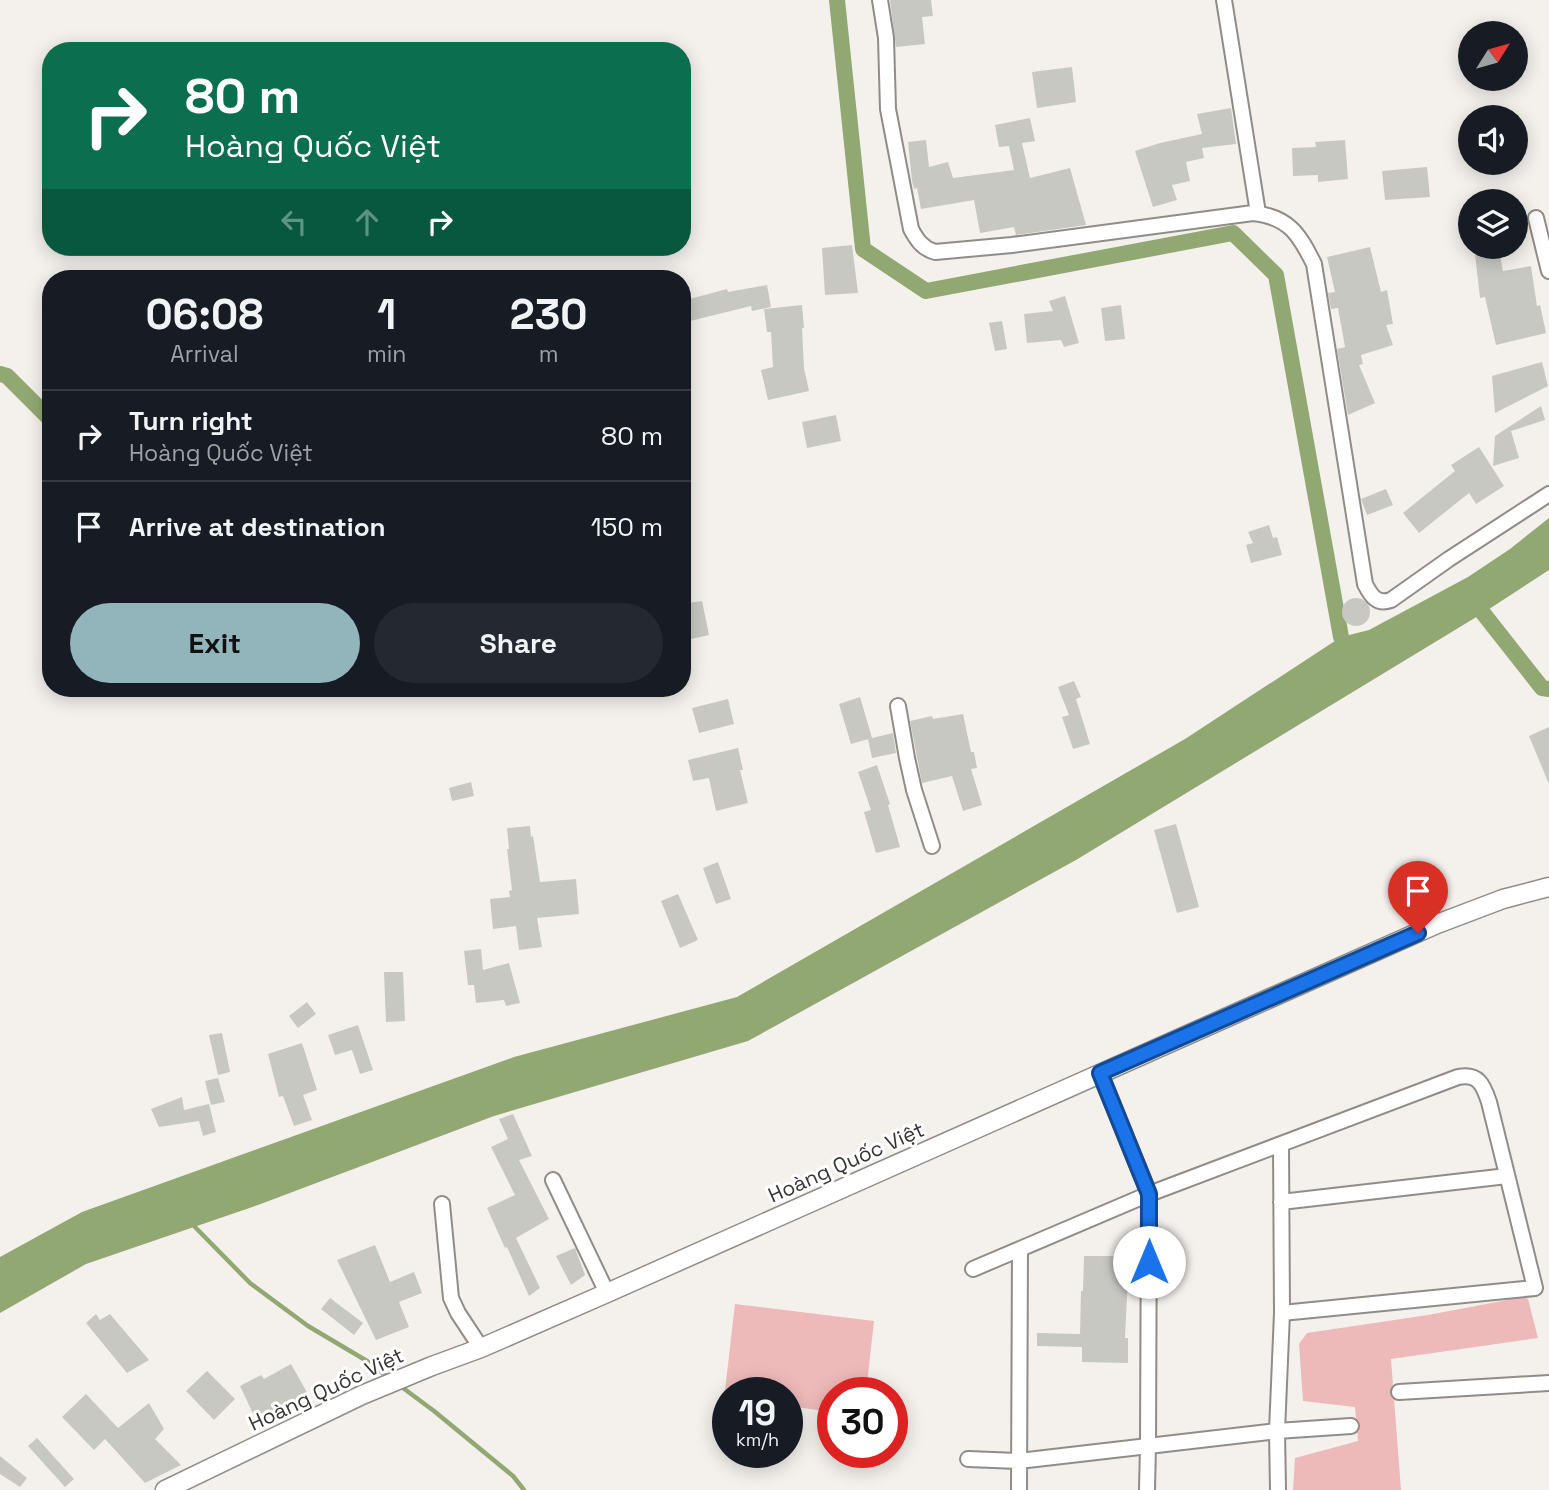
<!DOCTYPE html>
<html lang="en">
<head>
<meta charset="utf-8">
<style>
	:root { --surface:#171b24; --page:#242831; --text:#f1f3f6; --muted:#9ea1a6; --line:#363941; --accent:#92b4bb }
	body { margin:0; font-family:"Space Grotesk",sans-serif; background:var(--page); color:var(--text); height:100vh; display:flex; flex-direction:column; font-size:26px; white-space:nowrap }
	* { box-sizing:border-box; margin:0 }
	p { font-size:23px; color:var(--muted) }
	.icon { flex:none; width:38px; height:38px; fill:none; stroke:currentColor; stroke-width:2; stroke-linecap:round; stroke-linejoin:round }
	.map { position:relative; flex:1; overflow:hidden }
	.drawer { position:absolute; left:42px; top:270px; width:649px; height:427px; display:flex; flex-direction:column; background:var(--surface); border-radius:28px; box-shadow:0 4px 18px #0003 }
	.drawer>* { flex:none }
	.banner { position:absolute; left:42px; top:42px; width:649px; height:214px; border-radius:28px; box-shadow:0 4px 18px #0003; background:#0b6e4f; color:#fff; overflow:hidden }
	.needle { width:46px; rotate:53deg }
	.buttons { position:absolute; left:1458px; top:21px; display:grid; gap:14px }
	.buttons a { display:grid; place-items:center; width:70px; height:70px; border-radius:50%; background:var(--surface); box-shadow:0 4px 18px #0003; font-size:35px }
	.speed { position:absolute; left:712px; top:1377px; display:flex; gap:14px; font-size:35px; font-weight:700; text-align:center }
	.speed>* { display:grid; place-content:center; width:91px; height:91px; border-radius:50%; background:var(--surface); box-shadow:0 4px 18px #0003; line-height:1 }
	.speed small { font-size:18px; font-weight:400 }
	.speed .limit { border:10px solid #d22; background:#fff; color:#111 }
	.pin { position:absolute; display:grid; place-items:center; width:60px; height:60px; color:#fff; margin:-72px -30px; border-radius:50% 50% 50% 0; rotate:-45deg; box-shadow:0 0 7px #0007 }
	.pin .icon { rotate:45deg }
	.me { position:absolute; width:77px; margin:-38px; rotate:0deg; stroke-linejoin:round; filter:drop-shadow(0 0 5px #0008) }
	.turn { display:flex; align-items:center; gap:24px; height:147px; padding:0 28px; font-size:32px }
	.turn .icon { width:91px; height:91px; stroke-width:2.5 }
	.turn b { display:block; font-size:49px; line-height:60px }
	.lanes { display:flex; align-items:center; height:66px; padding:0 28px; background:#0003; justify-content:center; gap:35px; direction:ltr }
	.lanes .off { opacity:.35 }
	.eta { display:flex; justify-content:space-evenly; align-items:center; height:119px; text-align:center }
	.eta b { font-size:42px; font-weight:600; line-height:49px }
	.cta { display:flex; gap:14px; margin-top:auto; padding:14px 28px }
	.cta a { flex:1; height:80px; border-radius:42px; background:var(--accent); color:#111; font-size:28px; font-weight:600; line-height:80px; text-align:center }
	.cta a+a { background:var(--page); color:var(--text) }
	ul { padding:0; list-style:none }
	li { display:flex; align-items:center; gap:21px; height:91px; padding:0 28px; border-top:2px solid var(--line) }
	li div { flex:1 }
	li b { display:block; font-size:26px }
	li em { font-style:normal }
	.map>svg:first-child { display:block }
	.green { fill:#eeb9b9 }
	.water { fill:#92a872 }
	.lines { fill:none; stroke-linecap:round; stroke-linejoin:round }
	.stream { stroke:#92a872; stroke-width:4.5 }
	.canal { stroke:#92a872; stroke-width:16 }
	.building { fill:#c8c8c3 }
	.minor-casing { stroke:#908d89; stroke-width:18 }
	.tertiary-casing { stroke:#908d89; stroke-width:21 }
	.minor { stroke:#fff; stroke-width:14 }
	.tertiary { stroke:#fff; stroke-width:18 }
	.route-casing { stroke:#114b97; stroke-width:18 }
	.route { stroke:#1a73e8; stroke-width:12 }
	.labels { text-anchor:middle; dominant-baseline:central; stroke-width:6; stroke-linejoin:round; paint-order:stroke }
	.street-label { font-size:21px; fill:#363534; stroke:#fff }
</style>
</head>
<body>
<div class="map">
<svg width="1549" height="1490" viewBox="0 0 1549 1490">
	<rect width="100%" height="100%" fill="#f4f1ed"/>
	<!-- green -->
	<path class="green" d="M 1523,1297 L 1528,1299 L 1538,1338 L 1391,1359 L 1401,1490 L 1293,1490 L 1295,1458 L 1358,1441 L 1355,1407 L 1303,1401 L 1299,1344 L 1307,1333 L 1428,1315 Z
		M 735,1304 L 874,1321 L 866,1393 L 833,1393 L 833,1412 L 788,1406 L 788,1393 L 728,1393 L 728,1400 L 724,1399 Z"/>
	<!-- water -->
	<path class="water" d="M 1549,518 L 1549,570 L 1483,613 L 1076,860 L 748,1041 L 494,1116 L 258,1205 L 86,1264 L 0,1313 L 0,1257 L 82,1212 L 514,1057 L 737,997 L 1185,739 L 1341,637 L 1369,630 L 1468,577 L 1510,549 Z"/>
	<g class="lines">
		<!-- stream -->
		<path class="stream" d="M 195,1227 L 250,1283 L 308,1326 L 367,1361 L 389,1378
			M 399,1385 L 434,1411 L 513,1476 L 524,1490"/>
		<!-- canal -->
		<path class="canal" d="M 837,0 L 863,249 L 926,291 L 1233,233 L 1276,275 L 1341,637
			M 0,374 L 7,376 L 51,420
			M 1483,613 L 1542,688 L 1549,689"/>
	</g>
	<!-- building -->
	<path class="building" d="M 890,0 L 931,0 L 933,16 L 922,17 L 925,44 L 896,47 Z
		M 1072,67 L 1076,102 L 1037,108 L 1032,72 Z
		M 1231,108 L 1236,144 L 1202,148 L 1204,158 L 1186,162 L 1190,181 L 1172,185 L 1177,200 L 1153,207 L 1135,151 L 1160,143 L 1202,134 L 1197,114 Z
		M 1030,118 L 1035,141 L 1022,143 L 1030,178 L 1070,168 L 1086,225 L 1016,235 L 1014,227 L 980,233 L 974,200 L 921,209 L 917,188 L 914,189 L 912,181 L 908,142 L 926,140 L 929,167 L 948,162 L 953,178 L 1014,170 L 1009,146 L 999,147 L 995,125 Z
		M 1345,140 L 1348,179 L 1318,182 L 1318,175 L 1293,176 L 1292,148 L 1316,147 L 1315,142 Z
		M 1427,167 L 1430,197 L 1385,200 L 1382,171 Z
		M 852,245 L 858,293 L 825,295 L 822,248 Z
		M 1370,247 L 1381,292 L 1387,290 L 1393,324 L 1386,325 L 1393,345 L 1361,355 L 1363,364 L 1359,365 L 1375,403 L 1348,415 L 1337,349 L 1345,347 L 1338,308 L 1331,309 L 1328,293 L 1335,292 L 1327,257 Z
		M 1499,250 L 1503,271 L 1531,266 L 1537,306 L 1540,305 L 1546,333 L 1496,345 L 1485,297 L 1480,298 L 1475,254 Z
		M 767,285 L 771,307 L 752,311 L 751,306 L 682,323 L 682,301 L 727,289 L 728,292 Z
		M 1065,296 L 1079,343 L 1064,347 L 1061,340 L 1027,343 L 1024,314 L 1053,311 L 1049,301 Z
		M 802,305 L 804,328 L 802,328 L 804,368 L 809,391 L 768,400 L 761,370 L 773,367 L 771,332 L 767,332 L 764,309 Z
		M 1121,305 L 1125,339 L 1105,341 L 1101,308 Z
		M 1002,321 L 1007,349 L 995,351 L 989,323 Z
		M 1542,362 L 1548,386 L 1495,413 L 1492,376 Z
		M 1541,406 L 1545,420 L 1511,431 L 1519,458 L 1493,466 L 1495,436 Z
		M 836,415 L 841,441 L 807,448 L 802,422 Z
		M 1479,447 L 1504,486 L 1476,504 L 1469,493 L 1419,533 L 1403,513 L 1455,471 L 1451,465 Z
		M 1386,489 L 1393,505 L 1367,515 L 1361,499 Z
		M 1269,525 L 1273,538 L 1277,537 L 1282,555 L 1251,563 L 1246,545 L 1253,543 L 1248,532 Z
		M1342 612a14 14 0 1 1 28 0a14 14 0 1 1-28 0Z
		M 702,601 L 709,635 L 682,641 L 682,604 Z
		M 1074,681 L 1081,697 L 1076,699 L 1090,744 L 1073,749 L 1062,717 L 1069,715 L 1058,687 Z
		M 860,697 L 872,738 L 851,744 L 839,704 Z
		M 728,699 L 734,724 L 699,733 L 692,708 Z
		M 963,714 L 971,752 L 974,752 L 977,768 L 971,769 L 982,805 L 963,811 L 952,776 L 922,783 L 910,721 L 932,716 L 933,719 Z
		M 1549,727 L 1549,784 L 1529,736 Z
		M 893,733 L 896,753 L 872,758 L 868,739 Z
		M 738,748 L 743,770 L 740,770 L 748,803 L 716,811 L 709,778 L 693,781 L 688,760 Z
		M 877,765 L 890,804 L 888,805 L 900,847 L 876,853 L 864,812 L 871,810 L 858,772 Z
		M 471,782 L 474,796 L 452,801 L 449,788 Z
		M 1176,824 L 1199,907 L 1177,913 L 1154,830 Z
		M 530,826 L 531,837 L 533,836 L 540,882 L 576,879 L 579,914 L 537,918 L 542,947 L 519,950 L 516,926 L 493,929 L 490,899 L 510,897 L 509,891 L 512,890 L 507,849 L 509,849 L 507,828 Z
		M 718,862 L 731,899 L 716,904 L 703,868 Z
		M 678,894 L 698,940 L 680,948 L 661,901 Z
		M 481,949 L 483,970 L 509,963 L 520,1003 L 506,1006 L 504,1000 L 476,1003 L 474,985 L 468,985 L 464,951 Z
		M 384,972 L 403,972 L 405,1021 L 386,1022 Z
		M 307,1002 L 316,1014 L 298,1028 L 289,1016 Z
		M 358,1025 L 373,1070 L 360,1074 L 352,1050 L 335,1055 L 328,1035 Z
		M 222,1033 L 230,1072 L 218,1075 L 209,1035 Z
		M 302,1043 L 317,1090 L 303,1095 L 312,1120 L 294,1126 L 283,1096 L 279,1097 L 268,1054 Z
		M 218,1078 L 225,1102 L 211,1105 L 205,1081 Z
		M 182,1097 L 184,1110 L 209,1104 L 216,1132 L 203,1136 L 199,1121 L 159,1127 L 151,1109 Z
		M 513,1114 L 532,1156 L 519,1160 L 549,1219 L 516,1238 L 540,1288 L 529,1296 L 507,1247 L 505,1248 L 487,1208 L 515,1195 L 491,1147 L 508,1139 L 499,1119 Z
		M 375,1245 L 390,1282 L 414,1272 L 422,1293 L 399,1302 L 409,1327 L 376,1340 L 337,1260 Z
		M 575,1248 L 585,1275 L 571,1285 L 556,1256 Z
		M 1084,1256 L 1129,1256 L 1125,1338 L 1128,1338 L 1128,1363 L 1082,1362 L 1082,1347 L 1037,1346 L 1037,1333 L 1080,1334 L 1081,1291 L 1083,1291 Z
		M 330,1298 L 363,1323 L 354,1335 L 321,1309 Z
		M 96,1314 L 100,1320 L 110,1314 L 149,1360 L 127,1373 L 86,1323 Z
		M 291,1364 L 309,1396 L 292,1406 L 290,1403 L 257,1422 L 240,1386 L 261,1375 L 264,1379 Z
		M 207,1371 L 235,1399 L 214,1420 L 186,1391 Z
		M 86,1394 L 118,1428 L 149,1403 L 164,1429 L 155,1439 L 181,1465 L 145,1483 L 105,1439 L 94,1450 L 62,1417 Z
		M 37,1438 L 74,1479 L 65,1487 L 28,1446 Z
		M 0,1456 L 27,1478 L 20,1487 L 0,1474 Z"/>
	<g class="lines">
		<!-- minor casing -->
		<g class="minor-casing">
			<path id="minor" d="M 880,0 L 886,38 L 888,109 L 911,229 C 917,240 922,248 935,252 L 1012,245 L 1253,213 C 1289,217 1299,234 1314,264 L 1365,584 C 1371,596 1377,605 1391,600 L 1449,559 L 1549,494
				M 1224,0 L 1258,213
				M 1536,218 L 1549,271
				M 898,706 L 907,758 L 914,790 L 932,846
				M 1100,1073 L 1149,1194 L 1148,1445 L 1147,1490
				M 553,1180 L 607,1293
				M 1281,1202 L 1507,1176
				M 442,1204 L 451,1298 L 458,1313 L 481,1348
				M 973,1269 L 1149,1194 L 1458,1077 C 1478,1073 1483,1084 1489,1102 L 1535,1288 L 1282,1313
				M 1399,1392 L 1549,1383
				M 968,1459 L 1019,1461 L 1277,1431 L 1351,1426
				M 1019,1490 L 1020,1249
				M 1278,1490 L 1277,1431 L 1282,1313 L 1281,1145"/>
		</g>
		<!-- tertiary casing -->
		<g class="tertiary-casing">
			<path id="tertiary" d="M 165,1490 L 362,1395 L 432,1366 L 481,1348 L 607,1293 L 1437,924 L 1503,899 L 1549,887"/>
		</g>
		<!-- minor -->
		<use href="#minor" class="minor"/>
		<!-- tertiary -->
		<use href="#tertiary" class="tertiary"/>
	</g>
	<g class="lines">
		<!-- route casing -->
		<g class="route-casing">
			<path id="route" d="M 1149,1262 L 1149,1194 L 1100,1073 L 1418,933"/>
		</g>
		<!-- route -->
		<use href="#route" class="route"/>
	</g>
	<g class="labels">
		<!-- street labels -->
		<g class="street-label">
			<text transform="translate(846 1162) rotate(-24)">Hoàng Quốc Việt</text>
			<text transform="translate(326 1389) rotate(-25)">Hoàng Quốc Việt</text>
		</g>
	</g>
</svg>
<div class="buttons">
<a><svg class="needle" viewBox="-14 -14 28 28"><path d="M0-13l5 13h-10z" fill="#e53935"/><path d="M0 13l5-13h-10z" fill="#9ea1a6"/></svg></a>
<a><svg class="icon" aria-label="sound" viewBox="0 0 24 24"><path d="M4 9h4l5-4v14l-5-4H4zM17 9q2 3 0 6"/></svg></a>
<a><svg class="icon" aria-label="layers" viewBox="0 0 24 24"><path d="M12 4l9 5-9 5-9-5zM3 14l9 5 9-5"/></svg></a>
</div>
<div class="speed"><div>19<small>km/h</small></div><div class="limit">30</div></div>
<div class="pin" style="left:1418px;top:933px;background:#d93025"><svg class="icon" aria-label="arrive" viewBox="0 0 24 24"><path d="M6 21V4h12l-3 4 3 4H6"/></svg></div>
<svg class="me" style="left:1149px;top:1262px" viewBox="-20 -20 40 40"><circle r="19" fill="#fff"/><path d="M0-13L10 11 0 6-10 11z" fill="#1a73e8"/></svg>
<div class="banner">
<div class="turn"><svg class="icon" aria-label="right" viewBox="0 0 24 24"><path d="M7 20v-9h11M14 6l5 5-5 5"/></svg><div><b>80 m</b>Hoàng Quốc Việt</div></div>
<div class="lanes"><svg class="icon off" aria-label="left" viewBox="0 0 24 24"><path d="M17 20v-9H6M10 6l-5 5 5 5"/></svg><svg class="icon off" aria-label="ahead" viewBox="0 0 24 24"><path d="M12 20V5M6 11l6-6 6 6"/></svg><svg class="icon" aria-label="right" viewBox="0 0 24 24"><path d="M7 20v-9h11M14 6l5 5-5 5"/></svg></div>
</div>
<section class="drawer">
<div class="eta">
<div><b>06:08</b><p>Arrival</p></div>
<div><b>1</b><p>min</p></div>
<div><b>230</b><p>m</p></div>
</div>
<ul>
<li><svg class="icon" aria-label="right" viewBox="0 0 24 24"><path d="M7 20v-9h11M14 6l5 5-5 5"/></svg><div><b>Turn right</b><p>Hoàng Quốc Việt</p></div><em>80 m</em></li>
<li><svg class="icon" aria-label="arrive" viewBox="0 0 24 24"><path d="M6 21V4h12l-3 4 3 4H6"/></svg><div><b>Arrive at destination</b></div><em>150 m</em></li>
</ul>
<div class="cta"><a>Exit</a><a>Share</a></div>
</section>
</div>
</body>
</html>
